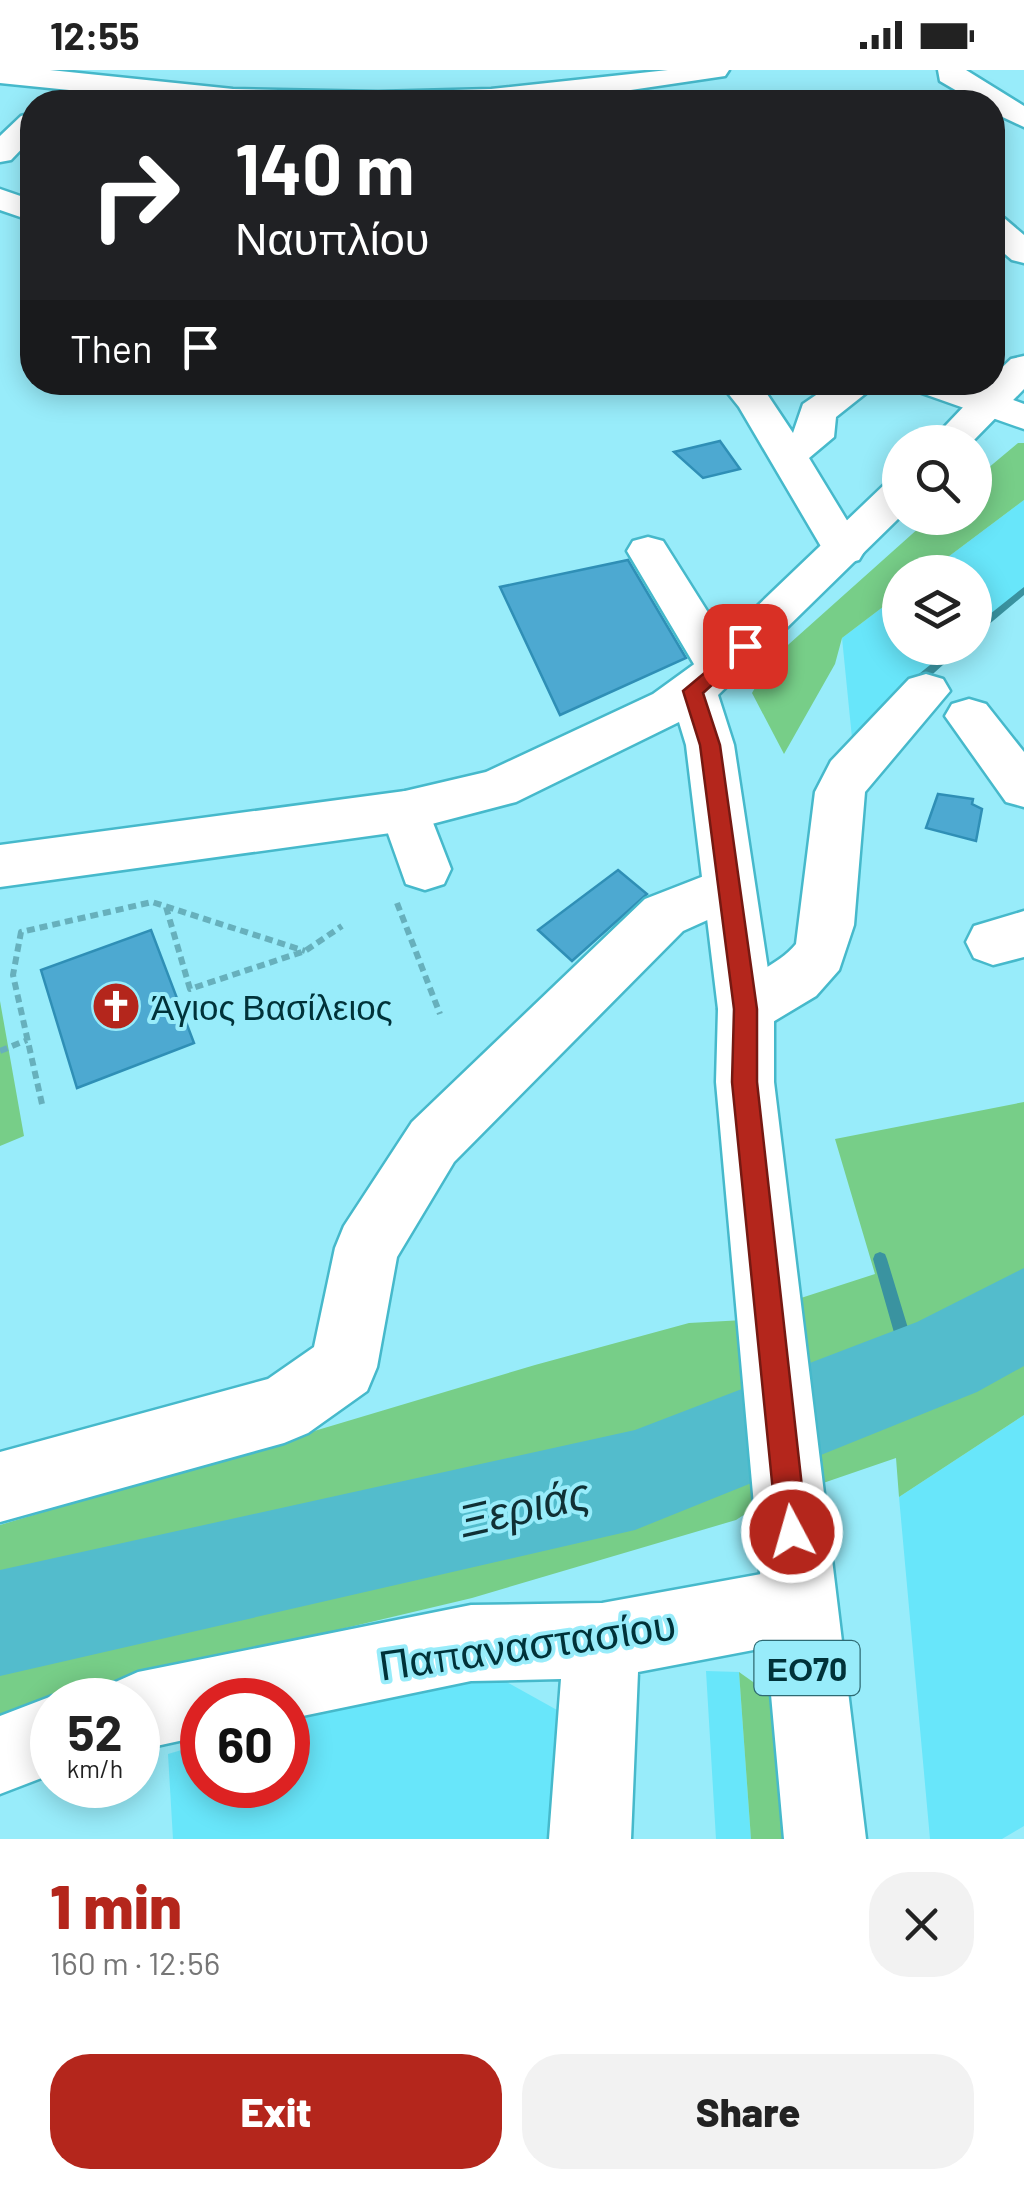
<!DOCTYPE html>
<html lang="en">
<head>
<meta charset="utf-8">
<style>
	:root { --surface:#fff; --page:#f2f2f2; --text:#222; --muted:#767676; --accent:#b4261c }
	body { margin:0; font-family:Barlow,sans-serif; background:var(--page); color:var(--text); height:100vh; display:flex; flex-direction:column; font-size:38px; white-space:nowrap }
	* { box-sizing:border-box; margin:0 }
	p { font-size:32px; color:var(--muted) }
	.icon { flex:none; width:55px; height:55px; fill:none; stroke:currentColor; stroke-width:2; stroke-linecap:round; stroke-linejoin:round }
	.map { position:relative; height:1769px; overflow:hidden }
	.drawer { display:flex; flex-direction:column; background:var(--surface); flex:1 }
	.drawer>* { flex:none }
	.top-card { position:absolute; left:20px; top:20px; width:985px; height:305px; border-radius:40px; box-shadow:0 5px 25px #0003; background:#202124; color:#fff; overflow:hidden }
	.controls { position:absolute; left:882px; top:355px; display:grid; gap:20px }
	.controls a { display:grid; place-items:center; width:110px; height:110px; border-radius:50%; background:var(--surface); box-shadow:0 5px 25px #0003; font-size:50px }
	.speed { position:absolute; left:30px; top:1608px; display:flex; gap:20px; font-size:50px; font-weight:700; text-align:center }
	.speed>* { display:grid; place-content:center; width:130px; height:130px; border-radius:50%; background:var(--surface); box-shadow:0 5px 25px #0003; line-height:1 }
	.speed small { font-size:25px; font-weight:400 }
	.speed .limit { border:15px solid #d22; background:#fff; color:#111 }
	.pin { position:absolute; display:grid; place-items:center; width:85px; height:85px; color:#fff; margin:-42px; border-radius:20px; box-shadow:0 5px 15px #0006 }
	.me { position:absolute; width:110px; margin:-55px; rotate:354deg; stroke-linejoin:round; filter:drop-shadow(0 0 8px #0008) }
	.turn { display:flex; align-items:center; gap:35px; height:210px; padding:0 50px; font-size:45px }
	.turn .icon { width:130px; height:130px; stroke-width:2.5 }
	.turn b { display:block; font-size:70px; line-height:85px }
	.then { display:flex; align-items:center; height:95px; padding:0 50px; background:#0003; gap:20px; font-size:38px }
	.round { display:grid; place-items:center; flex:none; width:105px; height:105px; border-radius:40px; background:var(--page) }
	.summary { display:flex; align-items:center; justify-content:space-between; height:170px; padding:0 50px }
	h1 { font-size:60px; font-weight:800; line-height:75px; color:var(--accent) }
	.cta { display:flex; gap:20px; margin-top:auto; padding:20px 50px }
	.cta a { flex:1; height:115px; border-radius:40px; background:var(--accent); color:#fff; font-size:40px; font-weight:800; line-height:115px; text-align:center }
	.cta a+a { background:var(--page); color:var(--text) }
	.status { display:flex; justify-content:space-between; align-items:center; height:70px; padding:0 50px; background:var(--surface); direction:ltr }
	.status svg { height:28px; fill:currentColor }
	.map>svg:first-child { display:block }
	.built { fill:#68e6fa }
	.green { fill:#77ce88 }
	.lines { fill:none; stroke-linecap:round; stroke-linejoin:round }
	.stream { fill:#3a93a0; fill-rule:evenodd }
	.river { fill:#53bccc; fill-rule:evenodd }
	.building { fill:#4da9d1; stroke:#2f8fb6; stroke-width:2.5 }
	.minor-casing { stroke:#46b9cb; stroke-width:5 }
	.major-casing { stroke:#46b9cb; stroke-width:5 }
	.path { stroke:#67b0bc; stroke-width:6; stroke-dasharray:8 5; stroke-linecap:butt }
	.minor { fill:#fff; fill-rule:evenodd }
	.major { fill:#fff; fill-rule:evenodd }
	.route { fill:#b4261c; stroke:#751912; stroke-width:2.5 }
	.labels { text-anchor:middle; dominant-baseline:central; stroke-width:8; stroke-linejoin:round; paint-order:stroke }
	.shield { fill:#98ecfa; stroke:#2e6a73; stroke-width:2.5 }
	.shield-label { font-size:32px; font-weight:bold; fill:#003239 }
	.poi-label { font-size:35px; fill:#003239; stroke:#98ecfa; text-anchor:start }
	.near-street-label { font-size:42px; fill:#003239; stroke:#98ecfa }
	.near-water-label { font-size:45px; font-style:italic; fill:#103035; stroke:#98ecfa }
</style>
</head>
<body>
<div class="status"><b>12:55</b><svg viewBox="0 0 49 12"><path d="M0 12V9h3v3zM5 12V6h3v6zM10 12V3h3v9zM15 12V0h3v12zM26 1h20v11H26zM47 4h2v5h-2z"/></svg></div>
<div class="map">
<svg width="1024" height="1769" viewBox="0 0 1024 1769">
	<rect width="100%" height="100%" fill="#98ecfa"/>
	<!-- built -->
	<path class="built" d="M 1024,430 L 1024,519 L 975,565 L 975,502 L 928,502 Z
		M 900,524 L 900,578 L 961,578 L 853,678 L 842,568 Z
		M 1024,1345 L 1024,1756 L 1002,1769 L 930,1769 L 899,1427 Z
		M 706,1601 L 739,1602 L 751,1769 L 716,1769 Z
		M 492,1604 L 557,1640 L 552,1769 L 173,1769 L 168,1684 L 202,1674 L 202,1715 L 288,1715 L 288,1649 L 433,1607 Z"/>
	<!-- green -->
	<path class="green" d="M 1018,373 L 1024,373 L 1024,430 L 928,502 L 900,502 L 900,524 L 842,568 L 835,594 L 784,684 L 752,623 L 770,591 L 930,448 L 975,448 L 975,409 Z
		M 0,931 L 24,1066 L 0,1076 Z
		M 1024,1032 L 1024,1345 L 899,1427 L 896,1388 L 759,1435 L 736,1450 L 472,1528 L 88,1619 L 0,1650 L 0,1455 L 535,1295 L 689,1253 L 744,1250 L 767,1239 L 875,1204 L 835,1069 Z
		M 739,1602 L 777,1629 L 807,1769 L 751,1769 Z"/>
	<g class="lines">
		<!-- stream -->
		<path class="stream" d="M 1024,517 L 1024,525 L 975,566 L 975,556 Z
			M 951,578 L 962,578 L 917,618 L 909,618 L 908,615 L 909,612 Z
			M 880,1182 L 885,1184 L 887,1189 L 921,1301 L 918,1306 L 913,1309 L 908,1306 L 905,1301 L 873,1189 L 875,1184 Z"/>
		<!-- river -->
		<path class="river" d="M 1024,1198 L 1024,1296 L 977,1322 L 635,1460 L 0,1606 L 0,1500 L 635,1360 L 917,1252 Z"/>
	</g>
	<!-- building -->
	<path class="building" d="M 720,371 L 740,399 L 703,408 L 674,382 Z
		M 628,490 L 686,588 L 560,645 L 500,517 Z
		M 938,724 L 973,729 L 972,734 L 982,739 L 976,771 L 926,758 Z
		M 618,800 L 647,824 L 572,891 L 538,860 Z
		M 151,860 L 194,973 L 77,1018 L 41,900 Z"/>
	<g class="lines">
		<!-- minor casing -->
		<g class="minor-casing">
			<path id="minor" d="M 0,0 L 50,0 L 233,19 L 378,22 L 491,19 L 668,0 L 729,0 L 725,6 L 550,32 L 188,32 L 0,13 Z
				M 938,0 L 966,0 L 1024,36 L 1024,57 L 992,42 L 992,32 L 976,32 L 940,11 Z
				M 32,43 L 32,68 L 11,90 L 0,92 L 0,66 L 21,46 Z
				M 0,119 L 32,130 L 32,151 L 0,140 Z
				M 992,145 L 1004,148 L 1024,165 L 1024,193 L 1012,190 L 992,173 Z
				M 719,312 L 759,312 L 793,363 L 803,334 L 835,312 L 880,312 L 836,347 L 834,367 L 809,388 L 865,480 L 859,490 L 844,494 L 829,490 L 739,337 Z
				M 907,312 L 964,312 L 1024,334 L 1024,359 L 913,320 Z
				M 648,467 L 663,471 L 736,587 L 743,599 L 736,611 L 720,615 L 704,611 L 627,481 L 633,471 Z
				M 926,604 L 943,609 L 950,621 L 865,722 L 854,855 L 839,900 L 816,926 L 766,956 L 746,963 L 726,956 L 718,939 C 732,908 774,901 796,874 L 815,722 L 831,691 L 909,609 Z
				M 969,629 L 986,634 L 1024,682 L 1024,737 L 1006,732 L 945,646 L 952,634 Z
				M 405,721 L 423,727 L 451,799 L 444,814 L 425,820 L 406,814 L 380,741 L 387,727 Z
				M 704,806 L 723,813 L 731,828 L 723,843 L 683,861 L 454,1092 L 397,1187 L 377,1297 L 367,1321 L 308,1363 L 284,1373 L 0,1452 L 0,1382 L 268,1309 L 314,1277 L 335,1178 L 344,1156 L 412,1052 L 645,829 Z
				M 1024,841 L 1024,887 L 993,895 L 974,888 L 966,872 L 974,856 Z
				M 800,1497 L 826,1508 L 837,1534 L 826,1560 L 800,1571 L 638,1602 L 631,1769 L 549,1769 L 561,1609 L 471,1611 L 288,1649 L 288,1630 L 202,1630 L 202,1666 L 138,1680 L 138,1630 L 104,1630 L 111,1614 L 138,1602 L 471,1535 L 602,1533 Z
				M 52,1626 L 62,1630 L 52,1630 L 52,1704 L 0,1724 L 0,1646 Z"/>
		</g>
		<!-- major casing -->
		<g class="major-casing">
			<path id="major" d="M 1024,286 L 1024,319 L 972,372 L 930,372 L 987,312 L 992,312 L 992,307 L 1011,289 Z
				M 900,410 L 900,447 L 718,625 L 734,675 L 774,939 L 774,1012 L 866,1769 L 784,1769 L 716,1012 L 718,939 L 686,675 L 679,652 L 516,732 L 405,761 L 0,817 L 0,775 L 405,721 L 486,702 L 653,624 L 704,587 L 885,414 Z"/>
		</g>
		<!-- path -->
		<path class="path" d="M 397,833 L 440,944
			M 166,837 L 190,919 L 305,881 L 342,856
			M 0,981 L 27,970
			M 42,1034 L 13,905 L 21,862 L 152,832 L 305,881"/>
		<!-- minor -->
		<use href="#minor" class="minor"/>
		<!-- major -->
		<use href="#major" class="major"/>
	</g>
	<!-- route -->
	<path class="route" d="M 745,569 L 754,576 L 751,580 L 703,623 L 720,675 L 757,939 L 757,1012 L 807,1462 L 803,1473 L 792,1477 L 782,1473 L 777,1462 L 732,1012 L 734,939 L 700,675 L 683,621 Z"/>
	<!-- icons -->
	<defs>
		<g id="church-disc" transform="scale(2.5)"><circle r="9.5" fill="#b4261c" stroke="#98ecfa"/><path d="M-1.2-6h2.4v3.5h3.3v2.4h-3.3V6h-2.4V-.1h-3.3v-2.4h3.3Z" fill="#fff"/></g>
	</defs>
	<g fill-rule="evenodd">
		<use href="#church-disc" x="116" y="936"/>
	</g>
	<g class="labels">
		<!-- shield labels -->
		<rect class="shield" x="754.5" y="1571" width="105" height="54" rx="8"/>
		<g class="shield-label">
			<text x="807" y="1598">ΕΟ70</text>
		</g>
		<!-- poi labels -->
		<g class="poi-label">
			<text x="151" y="936">Άγιος Βασίλειος</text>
		</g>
		<!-- near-street labels -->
		<g class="near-street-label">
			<text transform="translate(527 1573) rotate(-8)">Παπαναστασίου</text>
		</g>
		<!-- near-water labels -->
		<g class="near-water-label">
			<text transform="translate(524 1435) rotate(-13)">Ξεριάς</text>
		</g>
	</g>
</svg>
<div class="controls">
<a><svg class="icon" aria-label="search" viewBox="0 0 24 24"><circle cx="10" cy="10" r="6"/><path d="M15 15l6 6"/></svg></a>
<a><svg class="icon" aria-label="layers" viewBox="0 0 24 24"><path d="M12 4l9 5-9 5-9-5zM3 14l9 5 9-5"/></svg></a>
</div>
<div class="speed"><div>52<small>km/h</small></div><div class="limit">60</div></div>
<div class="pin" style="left:745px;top:576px;background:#d93025"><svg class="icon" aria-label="arrive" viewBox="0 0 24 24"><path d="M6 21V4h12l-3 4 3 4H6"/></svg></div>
<svg class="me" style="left:792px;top:1462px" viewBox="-20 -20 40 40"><circle r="17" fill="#b4261c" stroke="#fff" stroke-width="3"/><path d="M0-11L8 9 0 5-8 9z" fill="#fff"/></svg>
<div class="top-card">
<div class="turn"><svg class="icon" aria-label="right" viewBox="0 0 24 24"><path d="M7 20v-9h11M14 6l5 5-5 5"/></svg><div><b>140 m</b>Ναυπλίου</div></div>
<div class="then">Then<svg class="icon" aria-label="arrive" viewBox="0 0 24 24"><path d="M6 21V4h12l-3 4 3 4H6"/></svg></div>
</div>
</div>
<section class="drawer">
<div class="summary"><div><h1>1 min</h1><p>160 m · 12:56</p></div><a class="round"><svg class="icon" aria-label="close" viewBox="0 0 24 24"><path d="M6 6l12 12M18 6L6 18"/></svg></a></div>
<div class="cta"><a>Exit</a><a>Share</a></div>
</section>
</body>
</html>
